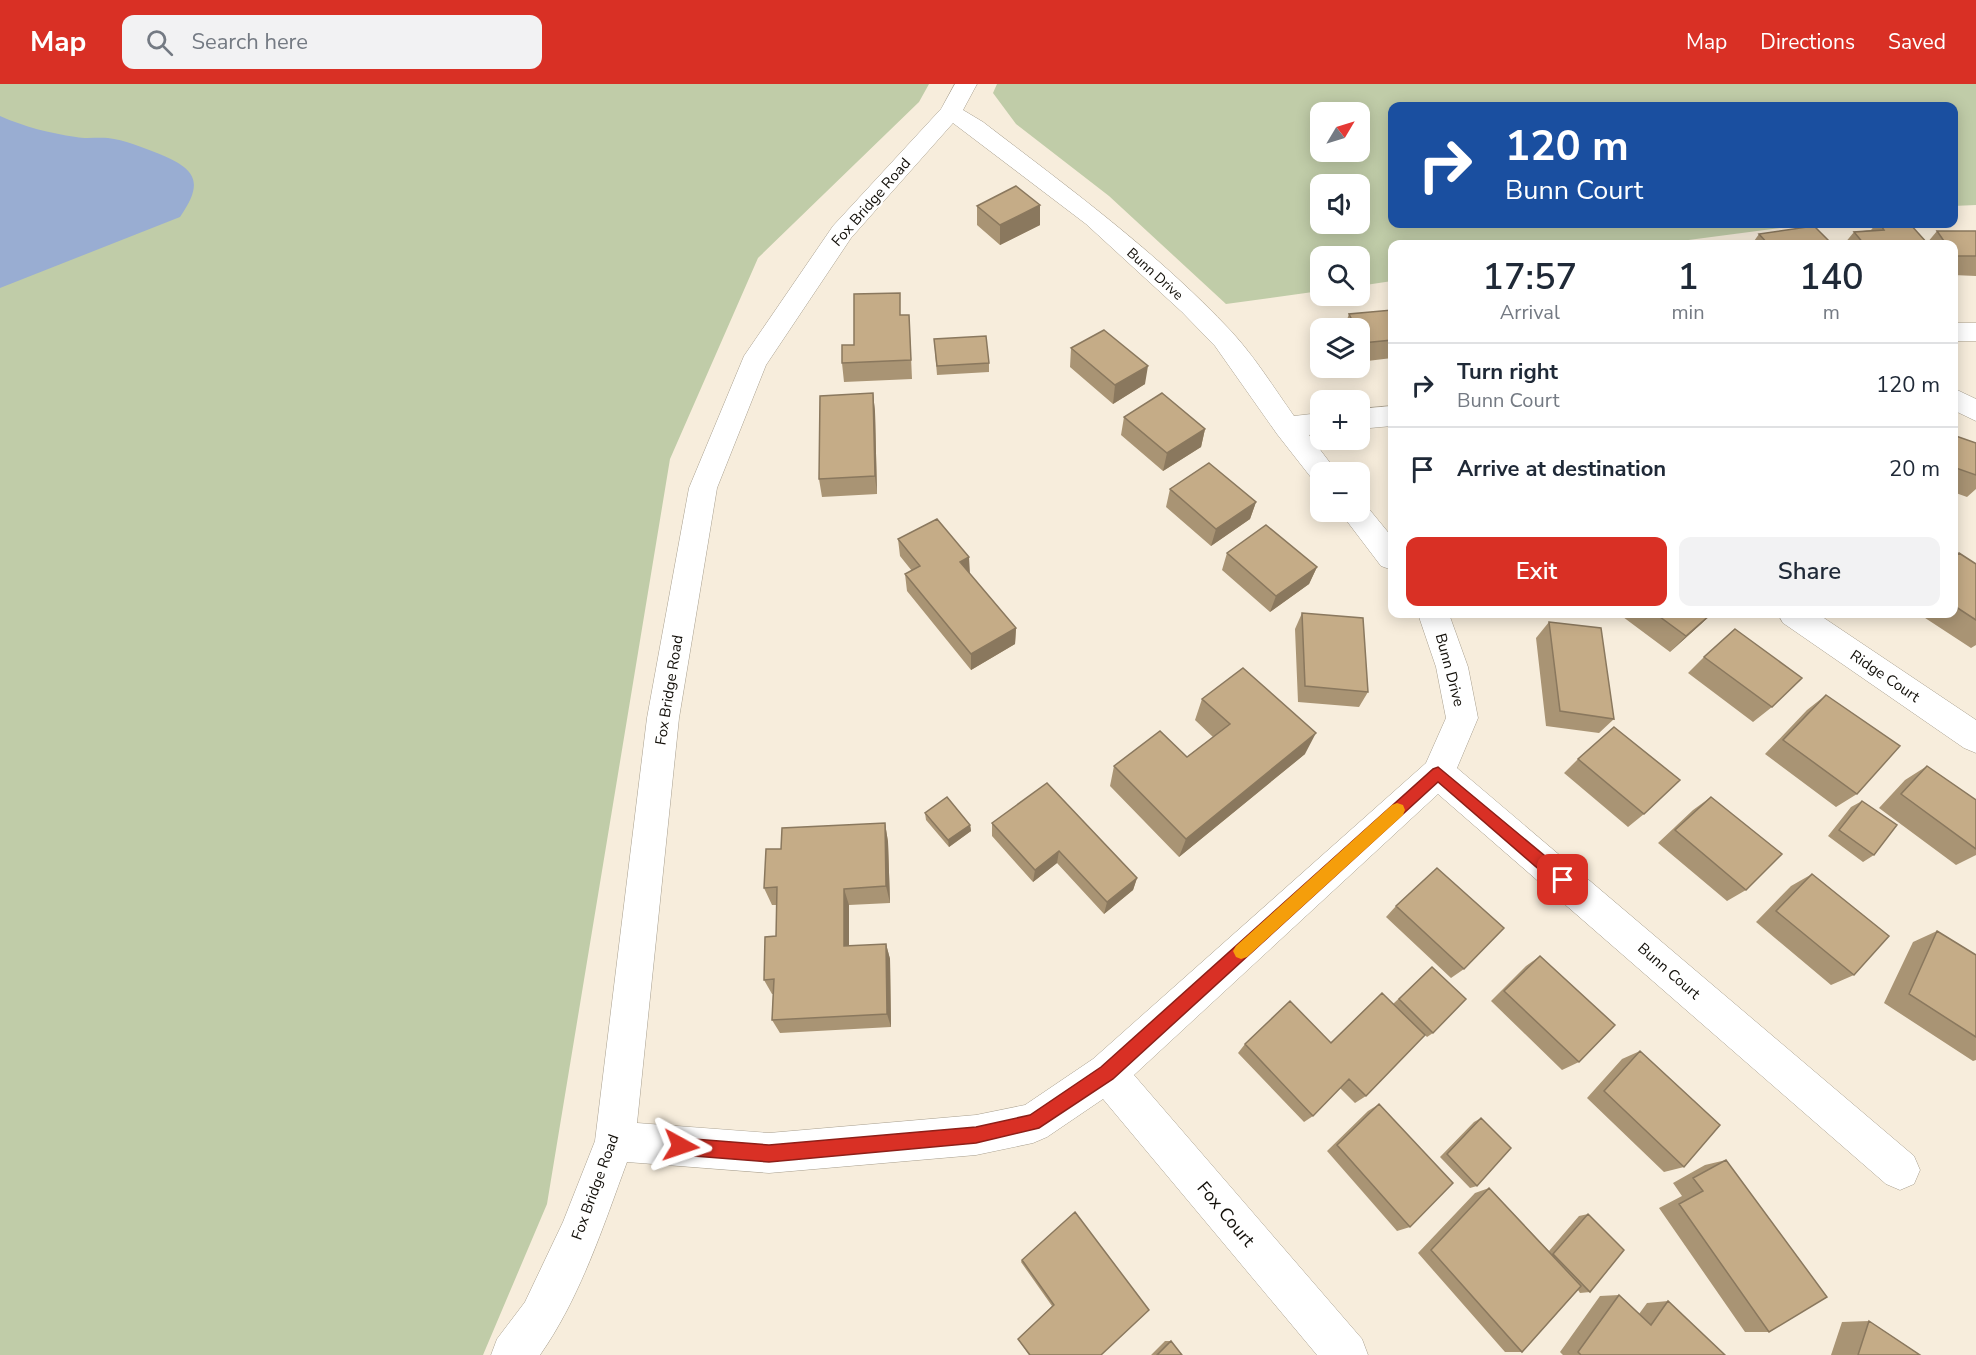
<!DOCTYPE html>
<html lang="en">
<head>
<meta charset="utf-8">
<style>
	:root { --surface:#fff; --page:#f2f2f3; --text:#1f2937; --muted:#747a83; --line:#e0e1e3; --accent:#d93025 }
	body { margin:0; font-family:"Nunito Sans",sans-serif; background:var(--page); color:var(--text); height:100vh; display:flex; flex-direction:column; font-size:22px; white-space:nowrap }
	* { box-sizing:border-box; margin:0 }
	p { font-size:20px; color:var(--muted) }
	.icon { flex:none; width:33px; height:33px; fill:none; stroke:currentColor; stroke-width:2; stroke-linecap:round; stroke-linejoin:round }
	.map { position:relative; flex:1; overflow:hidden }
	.sheet { position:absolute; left:1388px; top:156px; width:570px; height:378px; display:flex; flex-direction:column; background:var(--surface); border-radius:12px; box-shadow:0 3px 15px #0003 }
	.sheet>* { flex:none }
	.top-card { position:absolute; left:1388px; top:18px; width:570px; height:126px; border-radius:12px; box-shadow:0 3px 15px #0003; background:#1a4fa0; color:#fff; overflow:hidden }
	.needle { width:39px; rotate:52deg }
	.controls { position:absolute; left:1310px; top:18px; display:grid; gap:12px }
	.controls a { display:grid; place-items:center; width:60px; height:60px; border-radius:12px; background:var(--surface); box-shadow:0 3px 15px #0003; font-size:30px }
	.pin { position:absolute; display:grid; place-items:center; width:51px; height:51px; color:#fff; margin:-26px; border-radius:12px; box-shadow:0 3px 9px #0006 }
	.me { position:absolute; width:66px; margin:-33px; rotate:95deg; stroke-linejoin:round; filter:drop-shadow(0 0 4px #0008) }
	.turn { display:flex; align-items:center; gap:21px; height:126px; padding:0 18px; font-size:27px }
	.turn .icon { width:78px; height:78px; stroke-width:2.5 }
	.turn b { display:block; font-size:42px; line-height:51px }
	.eta { display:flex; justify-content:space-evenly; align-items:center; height:102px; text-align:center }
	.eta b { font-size:36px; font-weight:600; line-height:42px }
	.primary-button { display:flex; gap:12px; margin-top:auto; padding:12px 18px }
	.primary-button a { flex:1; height:69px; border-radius:12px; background:var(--accent); color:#fff; font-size:24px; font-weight:600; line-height:69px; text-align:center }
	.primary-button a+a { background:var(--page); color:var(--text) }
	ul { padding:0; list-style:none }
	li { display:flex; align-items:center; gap:18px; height:84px; padding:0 18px; border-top:2px solid var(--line) }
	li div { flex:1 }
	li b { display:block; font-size:22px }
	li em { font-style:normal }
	header { display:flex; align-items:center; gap:36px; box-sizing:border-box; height:84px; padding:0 30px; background:var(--accent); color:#fff }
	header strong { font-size:28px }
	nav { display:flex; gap:33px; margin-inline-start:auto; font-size:21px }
	.search { width:420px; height:54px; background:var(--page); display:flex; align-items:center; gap:15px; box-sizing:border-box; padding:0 21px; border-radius:12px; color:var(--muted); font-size:22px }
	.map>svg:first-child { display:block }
	.green { fill:#c0cca8; fill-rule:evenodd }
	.water { fill:#99add2 }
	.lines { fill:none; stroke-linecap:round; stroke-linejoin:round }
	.street-casing { stroke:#a89f8e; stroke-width:1 }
	.street { fill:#fff; fill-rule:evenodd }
	.wall { fill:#a99474 }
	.shaded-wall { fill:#8a785e }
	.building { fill:#c5ac87; stroke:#8a785e; stroke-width:1.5 }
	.route { fill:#d93025; stroke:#8d1f18; stroke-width:1.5 }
	.slow { fill:#f59e0b }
	.labels { text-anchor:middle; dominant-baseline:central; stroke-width:4.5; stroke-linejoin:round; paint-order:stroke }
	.far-street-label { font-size:14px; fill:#120f09; stroke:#fff }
	.street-label { font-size:15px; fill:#120f09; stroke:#fff }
	.near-street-label { font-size:18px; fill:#120f09; stroke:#fff }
</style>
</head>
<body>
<header>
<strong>Map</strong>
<div class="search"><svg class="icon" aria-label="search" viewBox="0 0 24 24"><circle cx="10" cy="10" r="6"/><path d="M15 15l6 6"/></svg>Search here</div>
<nav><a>Map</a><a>Directions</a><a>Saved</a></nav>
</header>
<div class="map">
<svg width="1976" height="1271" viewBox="0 0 1976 1271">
	<rect width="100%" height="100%" fill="#f7eddc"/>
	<!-- green -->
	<path class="green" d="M 0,0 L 929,0 L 919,18 L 758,174 L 670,375 L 547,1120 L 483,1271 L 0,1271 Z
		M 997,0 L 1976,0 L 1976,121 L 1953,122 L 1953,22 L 1392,22 L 1392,140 L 1811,140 L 1658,160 L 1392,160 L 1392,197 L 1359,202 L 1359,172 L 1320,172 L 1320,207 L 1226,220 L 1109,112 L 1016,40 L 993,9 ZM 1320,28 L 1359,28 L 1359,68 L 1320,68 ZM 1320,100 L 1359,100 L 1359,140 L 1320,140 Z"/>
	<!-- water -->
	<path class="water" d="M 0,32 C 25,43 49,49 76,53 C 86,55 97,53 108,54 C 124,56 142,63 157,69 C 194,84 206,96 180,133 L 0,204 Z"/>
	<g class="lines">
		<!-- street casing -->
		<g class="street-casing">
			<path id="street" d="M 955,0 L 977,0 L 963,26 L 983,38 C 1069,104 1157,168 1231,247 C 1255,273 1274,304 1294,332 L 1320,329 L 1320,349 L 1309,351 L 1337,388 L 1320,388 L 1320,398 L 1313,396 L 1277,350 L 1215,262 L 1182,228 L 1086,140 L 953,39 L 851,154 L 766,281 L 717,404 L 679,634 L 637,1039 L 769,1049 L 976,1031 L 1025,1021 L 1093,975 L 1426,679 L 1446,634 L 1436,583 L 1418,530 L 1449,530 L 1468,583 L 1478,634 L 1457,684 L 1914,1072 L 1920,1086 L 1914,1100 L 1900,1106 L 1886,1100 L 1438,710 L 1134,991 L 1362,1255 L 1368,1271 L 1317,1271 L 1103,1015 L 1047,1053 L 1033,1059 L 976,1071 L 769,1089 L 627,1078 C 603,1143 580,1214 540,1271 L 491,1271 L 497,1255 L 525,1218 L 563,1138 L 595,1057 L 647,634 L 689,404 L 744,272 L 833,142 L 941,25 Z
				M 1953,239 L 1976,239 L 1976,257 L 1953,257 Z
				M 1953,304 L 1976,315 L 1976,337 L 1953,326 Z
				M 1392,322 L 1392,342 L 1359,345 L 1359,325 Z
				M 1359,418 L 1365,420 L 1392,453 L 1392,486 L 1381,482 L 1340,428 L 1359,428 Z
				M 1778,530 L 1818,530 L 1976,636 L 1976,669 L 1964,664 L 1783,539 Z"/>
		</g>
		<!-- street -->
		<use href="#street" class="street"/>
	</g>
	<!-- wall -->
	<path class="wall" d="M 1040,121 L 1040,141 L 1000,161 L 977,141 L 977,122 Z
		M 1876,140 L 1910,140 L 1927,159 L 1937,147 L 1976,147 L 1976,192 L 1953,191 L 1953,160 L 1844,160 L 1854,148 L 1871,146 Z
		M 1759,150 L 1832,160 L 1752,160 Z
		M 1392,226 L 1392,274 L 1359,278 L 1359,244 L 1344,244 L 1349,230 Z
		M 902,231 L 910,250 L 912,295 L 844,298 L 842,279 L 854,261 Z
		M 934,255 L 989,279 L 989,288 L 937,291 Z
		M 1071,264 L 1145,300 L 1113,320 L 1070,283 Z
		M 873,309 L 875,328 L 877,410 L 822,413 L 819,395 Z
		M 1124,333 L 1205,345 L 1201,363 L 1163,387 L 1121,351 Z
		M 1953,351 L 1976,359 L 1976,405 L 1967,413 L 1953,408 Z
		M 1170,405 L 1256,418 L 1250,435 L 1211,462 L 1166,423 Z
		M 898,455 L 969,490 L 1016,544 L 1015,560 L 971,586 L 907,507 L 905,490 L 912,487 L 900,472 Z
		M 1227,469 L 1317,483 L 1309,500 L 1270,528 L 1222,486 Z
		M 1959,469 L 1976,480 L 1976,561 L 1971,564 L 1919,530 L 1953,530 L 1953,474 Z
		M 1302,529 L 1368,608 L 1359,623 L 1298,618 L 1295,545 Z
		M 1619,530 L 1712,530 L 1670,568 Z
		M 1549,538 L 1614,635 L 1599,649 L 1546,642 L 1536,554 Z
		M 1704,573 L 1772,623 L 1753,638 L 1688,589 Z
		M 1826,611 L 1857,710 L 1836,723 L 1765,670 L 1807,626 Z
		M 1202,615 L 1305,670 L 1179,773 L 1110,702 L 1114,682 L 1187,673 L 1213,653 L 1195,636 Z
		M 1578,675 L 1644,730 L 1628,743 L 1564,689 Z
		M 1927,682 L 1976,716 L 1976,771 L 1956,781 L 1879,724 L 1905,696 Z
		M 1711,713 L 1746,806 L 1727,817 L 1658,759 L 1693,726 Z
		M 1862,717 L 1874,771 L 1863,778 L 1828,752 L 1851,723 Z
		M 925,729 L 970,741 L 971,747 L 949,763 L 926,736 Z
		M 885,739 L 888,758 L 890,819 L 849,821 L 849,862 L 886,860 L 890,875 L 891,943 L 780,949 L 772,936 L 773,910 L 772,910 L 764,896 L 776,852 L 777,821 L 772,821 L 764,804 L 781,765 Z
		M 992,739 L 1137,794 L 1133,806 L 1104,830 L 1057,779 L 1033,798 L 992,752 Z
		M 1812,790 L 1854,891 L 1831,901 L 1756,838 L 1791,802 Z
		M 1396,822 L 1464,885 L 1451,894 L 1386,833 Z
		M 1937,847 L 1976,871 L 1976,976 L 1973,977 L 1884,919 L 1913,858 Z
		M 1540,872 L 1579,978 L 1562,986 L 1491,917 L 1526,882 Z
		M 1432,883 L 1433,949 L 1427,953 L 1425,951 L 1366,1012 L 1355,1019 L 1340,1004 L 1313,1032 L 1304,1038 L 1238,969 L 1245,960 L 1330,959 L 1382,909 L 1393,920 Z
		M 1640,967 L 1684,1083 L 1664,1088 L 1587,1014 L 1622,975 Z
		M 1379,1020 L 1410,1143 L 1397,1147 L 1327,1067 L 1368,1027 Z
		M 1481,1034 L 1477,1102 L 1470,1104 L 1440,1073 L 1474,1038 Z
		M 1726,1076 L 1769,1248 L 1745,1248 L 1659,1124 L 1682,1112 L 1673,1099 L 1705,1081 Z
		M 1489,1104 L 1549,1167 L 1579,1132 L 1588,1130 L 1590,1208 L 1580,1209 L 1578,1206 L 1522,1268 L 1505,1268 L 1418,1169 L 1475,1109 Z
		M 1022,1176 L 1101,1271 L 1029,1271 L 1018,1255 L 1052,1222 L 1021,1178 Z
		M 1619,1211 L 1639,1230 L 1647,1219 L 1668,1217 L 1725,1271 L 1563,1271 L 1560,1268 L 1600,1212 Z
		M 1869,1237 L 1920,1271 L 1831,1271 L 1842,1238 Z
		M 1165,1257 L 1171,1257 L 1182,1271 L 1151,1271 Z"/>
	<!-- shaded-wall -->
	<path class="shaded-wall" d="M 1040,121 L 1040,141 L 1000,161 L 1000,141 Z
		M 1148,282 L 1145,300 L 1113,320 L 1115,301 Z
		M 873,309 L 875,328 L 877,410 L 875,392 Z
		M 1205,345 L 1201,363 L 1163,387 L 1167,369 Z
		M 1256,418 L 1250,435 L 1211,462 L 1216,445 Z
		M 969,473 L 970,490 L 960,478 Z
		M 1317,483 L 1309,500 L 1270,528 L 1276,512 Z
		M 1711,530 L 1701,540 L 1670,568 L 1686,552 Z
		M 1016,544 L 1015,560 L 971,586 L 971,570 Z
		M 1316,649 L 1305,670 L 1179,773 L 1186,755 Z
		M 885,739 L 888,758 L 890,819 L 886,802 Z
		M 970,741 L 971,747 L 949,763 L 948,756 Z
		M 1059,767 L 1057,779 L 1033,798 L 1035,786 Z
		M 1137,794 L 1133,806 L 1104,830 L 1107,818 Z
		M 844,805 L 849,821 L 849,877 L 844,862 Z
		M 886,860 L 890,875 L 891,943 L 887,930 Z"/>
	<!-- building -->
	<path class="building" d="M 1016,102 L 1040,121 L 1000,141 L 977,122 Z
		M 1880,140 L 1910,140 L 1928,160 L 1864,160 L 1854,148 L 1884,146 Z
		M 1814,142 L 1832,160 L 1768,160 L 1759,150 Z
		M 1937,147 L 1976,147 L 1976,172 L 1954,172 L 1953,160 L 1946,160 Z
		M 900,209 L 900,231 L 909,231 L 911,276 L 842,279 L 842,261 L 854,261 L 854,210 Z
		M 1392,226 L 1392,256 L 1362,259 L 1359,252 L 1359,244 L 1356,244 L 1349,230 Z
		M 1104,246 L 1148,282 L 1115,301 L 1071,264 Z
		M 986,252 L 989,279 L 937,282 L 934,255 Z
		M 873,309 L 875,392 L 819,395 L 820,312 Z
		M 1162,309 L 1205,345 L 1167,369 L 1124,333 Z
		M 1953,351 L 1976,359 L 1976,391 L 1953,383 Z
		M 1209,379 L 1256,418 L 1216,445 L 1170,405 Z
		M 937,435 L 969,473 L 960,478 L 1016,544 L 971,570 L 905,490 L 920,482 L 898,455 Z
		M 1266,441 L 1317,483 L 1276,512 L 1227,469 Z
		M 1959,469 L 1976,480 L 1976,536 L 1953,521 L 1953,475 Z
		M 1302,529 L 1363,534 L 1368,608 L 1305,602 Z
		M 1656,530 L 1711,530 L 1686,552 Z
		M 1549,538 L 1601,544 L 1614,635 L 1560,627 Z
		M 1735,545 L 1802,594 L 1772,623 L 1704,573 Z
		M 1243,584 L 1316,649 L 1186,755 L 1114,682 L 1160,647 L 1187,673 L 1230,640 L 1202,615 Z
		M 1826,611 L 1900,662 L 1857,710 L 1783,656 Z
		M 1614,643 L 1680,696 L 1644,730 L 1578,675 Z
		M 1927,682 L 1976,716 L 1976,765 L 1901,710 Z
		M 1047,699 L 1137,794 L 1107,818 L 1059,767 L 1035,786 L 992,739 Z
		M 947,713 L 970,741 L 948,756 L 925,729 Z
		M 1711,713 L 1782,770 L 1746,806 L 1675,746 Z
		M 1862,717 L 1897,741 L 1874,771 L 1839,746 Z
		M 885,739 L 886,802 L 844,805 L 844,862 L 886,860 L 887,930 L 772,936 L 774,895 L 764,896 L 765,853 L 776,852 L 777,803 L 764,804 L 766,765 L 781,765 L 782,744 Z
		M 1437,784 L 1504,844 L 1464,885 L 1396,822 Z
		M 1812,790 L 1889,852 L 1854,891 L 1776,827 Z
		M 1937,847 L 1976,871 L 1976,953 L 1909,910 Z
		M 1540,872 L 1615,941 L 1579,978 L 1504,907 Z
		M 1432,883 L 1466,915 L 1433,949 L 1399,915 Z
		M 1382,909 L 1425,951 L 1366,1012 L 1349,995 L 1313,1032 L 1245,960 L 1290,917 L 1331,959 Z
		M 1640,967 L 1720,1041 L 1684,1083 L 1604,1007 Z
		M 1379,1020 L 1453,1099 L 1410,1143 L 1337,1061 Z
		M 1481,1034 L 1511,1064 L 1477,1102 L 1447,1070 Z
		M 1726,1076 L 1827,1213 L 1769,1248 L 1679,1120 L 1703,1107 L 1693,1094 Z
		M 1489,1104 L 1581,1202 L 1522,1268 L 1431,1166 Z
		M 1075,1128 L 1149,1226 L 1101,1271 L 1030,1271 L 1018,1255 L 1054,1221 L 1022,1176 Z
		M 1588,1130 L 1624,1166 L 1590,1208 L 1553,1170 Z
		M 1619,1211 L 1651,1241 L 1668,1217 L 1725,1271 L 1581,1271 L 1578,1268 Z
		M 1869,1237 L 1920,1271 L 1858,1271 Z
		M 1171,1257 L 1182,1271 L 1157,1271 Z"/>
	<!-- route -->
	<path class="route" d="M 1438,683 L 1568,791 L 1570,796 L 1568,801 L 1563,803 L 1557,801 L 1438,698 L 1113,995 L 1039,1044 L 976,1059 L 769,1078 L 681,1071 L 675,1068 L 672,1062 L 675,1056 L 681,1054 L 769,1061 L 976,1043 L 1030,1031 L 1101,983 L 1433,685 Z"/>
	<!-- slow -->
	<path class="slow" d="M 1397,719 L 1403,721 L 1405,726 L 1403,731 L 1247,873 L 1241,875 L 1236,873 L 1233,867 L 1236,862 L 1392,721 Z"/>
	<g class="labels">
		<!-- far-street labels -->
		<g class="far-street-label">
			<text transform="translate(1155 190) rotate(42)">Bunn Drive</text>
		</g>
		<!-- street labels -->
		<g class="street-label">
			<text transform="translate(871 118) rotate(-49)">Fox Bridge Road</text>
			<text transform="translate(1450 586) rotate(75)">Bunn Drive</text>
			<text transform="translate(1885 592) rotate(34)">Ridge Court</text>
			<text transform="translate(669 606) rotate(-81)">Fox Bridge Road</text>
			<text transform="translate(1669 887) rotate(41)">Bunn Court</text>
			<text transform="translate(595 1103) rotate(-70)">Fox Bridge Road</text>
		</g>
		<!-- near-street labels -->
		<g class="near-street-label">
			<text transform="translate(1226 1130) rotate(50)">Fox Court</text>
		</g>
	</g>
</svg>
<div class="controls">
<a><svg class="needle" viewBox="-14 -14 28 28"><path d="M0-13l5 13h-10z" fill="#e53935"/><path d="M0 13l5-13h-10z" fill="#747a83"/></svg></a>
<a><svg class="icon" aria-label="sound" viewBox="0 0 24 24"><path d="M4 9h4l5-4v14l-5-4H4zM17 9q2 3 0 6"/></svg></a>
<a><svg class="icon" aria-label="search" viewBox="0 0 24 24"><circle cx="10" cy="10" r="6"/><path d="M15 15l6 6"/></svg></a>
<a><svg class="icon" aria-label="layers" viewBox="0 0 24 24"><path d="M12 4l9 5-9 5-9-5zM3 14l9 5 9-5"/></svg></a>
<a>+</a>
<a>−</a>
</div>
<div class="pin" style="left:1563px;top:796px;background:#d93025"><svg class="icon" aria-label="arrive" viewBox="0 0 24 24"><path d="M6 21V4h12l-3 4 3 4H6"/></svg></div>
<svg class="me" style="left:681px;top:1062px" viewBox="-20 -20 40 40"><path d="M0-17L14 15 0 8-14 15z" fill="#d93025" stroke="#fff" stroke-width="4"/></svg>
<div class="top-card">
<div class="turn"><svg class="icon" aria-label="right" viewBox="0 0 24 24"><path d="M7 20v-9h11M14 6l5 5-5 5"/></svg><div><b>120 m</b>Bunn Court</div></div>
</div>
<section class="sheet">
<div class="eta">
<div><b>17:57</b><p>Arrival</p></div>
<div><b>1</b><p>min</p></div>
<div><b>140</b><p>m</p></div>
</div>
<ul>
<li><svg class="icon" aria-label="right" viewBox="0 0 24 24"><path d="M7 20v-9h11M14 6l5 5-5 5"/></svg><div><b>Turn right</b><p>Bunn Court</p></div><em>120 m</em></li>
<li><svg class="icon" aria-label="arrive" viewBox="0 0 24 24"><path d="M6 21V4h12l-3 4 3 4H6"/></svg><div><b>Arrive at destination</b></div><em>20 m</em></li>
</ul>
<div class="primary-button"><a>Exit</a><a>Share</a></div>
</section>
</div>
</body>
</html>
